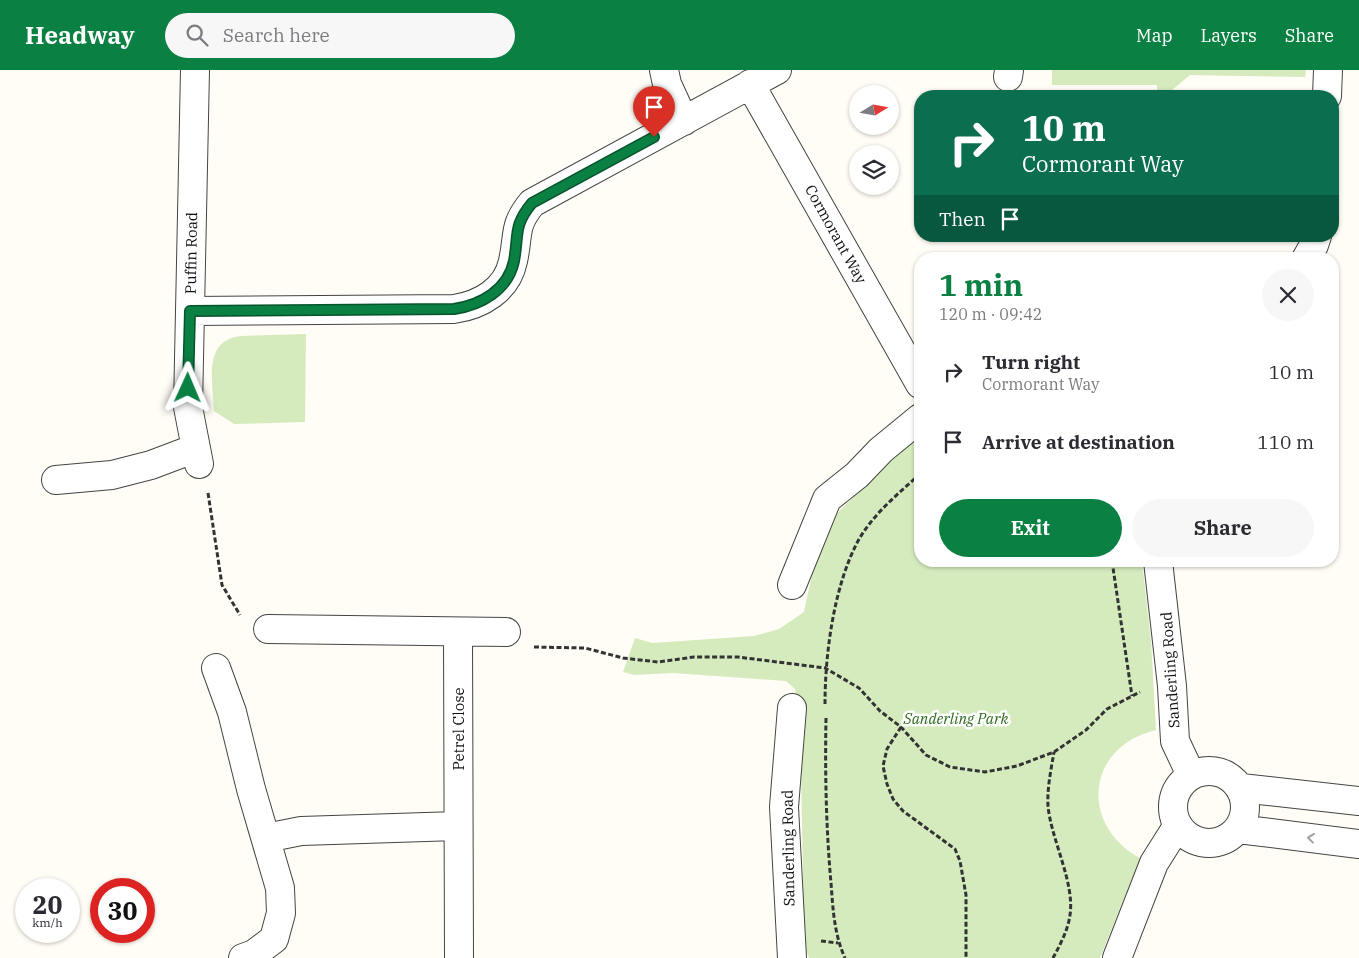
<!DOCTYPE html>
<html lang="en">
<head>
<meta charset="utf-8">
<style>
	:root { --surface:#fff; --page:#f7f7f7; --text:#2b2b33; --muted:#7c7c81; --accent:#0b8043 }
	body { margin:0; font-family:"IBM Plex Serif",serif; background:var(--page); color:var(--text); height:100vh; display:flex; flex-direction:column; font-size:19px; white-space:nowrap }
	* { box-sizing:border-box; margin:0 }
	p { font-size:16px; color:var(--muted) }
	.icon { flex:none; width:28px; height:28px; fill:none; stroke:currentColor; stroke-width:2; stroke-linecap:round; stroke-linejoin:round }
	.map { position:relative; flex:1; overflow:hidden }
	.details { position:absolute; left:914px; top:182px; width:425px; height:315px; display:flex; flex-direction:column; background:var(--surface); border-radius:20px; box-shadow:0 1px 4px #0004 }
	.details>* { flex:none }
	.top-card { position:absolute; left:914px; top:20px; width:425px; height:152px; border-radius:20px; box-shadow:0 1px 4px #0004; background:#0b6e4f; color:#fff; overflow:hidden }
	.needle { width:32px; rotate:79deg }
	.fabs { position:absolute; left:849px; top:15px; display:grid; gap:10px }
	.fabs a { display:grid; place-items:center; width:50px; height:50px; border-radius:50%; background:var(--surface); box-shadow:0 1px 4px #0004; font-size:25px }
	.speed { position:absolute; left:15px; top:808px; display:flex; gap:10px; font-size:25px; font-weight:700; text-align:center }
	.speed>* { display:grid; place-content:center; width:65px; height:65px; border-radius:50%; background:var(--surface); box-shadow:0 1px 4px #0004; line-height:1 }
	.speed small { font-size:12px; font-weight:400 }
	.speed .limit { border:8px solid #d22; background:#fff; color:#111 }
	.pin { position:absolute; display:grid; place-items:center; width:42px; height:42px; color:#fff; margin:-51px -21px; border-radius:50% 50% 50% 0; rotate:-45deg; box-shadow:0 0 5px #0007 }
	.pin .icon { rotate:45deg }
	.me { position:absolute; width:55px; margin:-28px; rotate:1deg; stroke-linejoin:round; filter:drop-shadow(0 0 4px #0008) }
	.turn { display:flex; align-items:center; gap:18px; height:105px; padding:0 25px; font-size:22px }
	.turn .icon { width:65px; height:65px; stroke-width:2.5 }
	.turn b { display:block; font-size:35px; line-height:42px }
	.then { display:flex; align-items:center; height:48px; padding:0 25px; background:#0003; gap:10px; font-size:19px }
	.round { display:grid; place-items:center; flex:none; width:52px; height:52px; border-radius:26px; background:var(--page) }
	.summary { display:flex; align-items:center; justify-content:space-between; height:85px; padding:0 25px }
	h1 { font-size:30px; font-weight:800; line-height:38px; color:var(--accent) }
	.button { display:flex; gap:10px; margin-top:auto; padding:10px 25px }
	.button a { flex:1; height:58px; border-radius:30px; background:var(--accent); color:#fff; font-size:20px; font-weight:800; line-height:58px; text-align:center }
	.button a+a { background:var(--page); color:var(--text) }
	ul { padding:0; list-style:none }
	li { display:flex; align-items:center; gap:15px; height:70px; padding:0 25px }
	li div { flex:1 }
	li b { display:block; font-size:19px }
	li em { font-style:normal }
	header { display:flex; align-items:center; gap:30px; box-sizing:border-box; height:70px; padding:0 25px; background:var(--accent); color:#fff }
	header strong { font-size:24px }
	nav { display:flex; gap:28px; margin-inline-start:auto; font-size:18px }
	.search { width:350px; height:45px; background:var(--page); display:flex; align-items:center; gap:12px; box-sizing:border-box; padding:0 18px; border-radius:28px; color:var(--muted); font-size:19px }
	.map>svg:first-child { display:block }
	.grass { fill:#d5ebbd }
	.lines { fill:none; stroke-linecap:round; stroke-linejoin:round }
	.minor-casing { stroke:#444; stroke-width:30 }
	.path { stroke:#333; stroke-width:3; stroke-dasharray:5 2.5; stroke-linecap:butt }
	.minor { stroke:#fff; stroke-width:28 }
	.oneway { stroke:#a0a0a0 }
	.route-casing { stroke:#07532c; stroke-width:12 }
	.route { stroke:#0b8043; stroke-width:9 }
	.labels { text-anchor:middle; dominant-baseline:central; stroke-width:5; stroke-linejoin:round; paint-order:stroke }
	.street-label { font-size:15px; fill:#111; stroke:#fff }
	.park-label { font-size:15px; font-style:italic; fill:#2f6b1f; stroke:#fff }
</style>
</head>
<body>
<header>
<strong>Headway</strong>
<div class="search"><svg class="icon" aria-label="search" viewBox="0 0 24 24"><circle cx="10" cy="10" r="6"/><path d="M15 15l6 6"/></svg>Search here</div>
<nav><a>Map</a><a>Layers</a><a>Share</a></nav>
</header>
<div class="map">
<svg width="1359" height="888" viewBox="0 0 1359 888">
	<rect width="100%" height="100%" fill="#fffdf5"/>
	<!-- grass -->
	<path class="grass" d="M 1052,0 L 1306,0 L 1305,7 L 1190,5 L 1165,26 L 1157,26 L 1157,15 L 1052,15 Z
		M 306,264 L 305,352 L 234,354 L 214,341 C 213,313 202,270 241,266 Z
		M 920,368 L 920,491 L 1142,491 L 1151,571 L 1156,660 C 1087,676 1078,754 1140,788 L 1100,888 L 809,888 L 801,868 L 803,808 L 800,645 L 795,619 L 786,611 L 673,603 L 635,605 L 623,602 L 635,568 L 652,573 L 754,566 L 779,559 L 804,542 L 815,490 L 835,445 L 907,376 Z"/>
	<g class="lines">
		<!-- minor casing -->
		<g class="minor-casing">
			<path id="minor" d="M 195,0 L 188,337 L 199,394
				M 664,0 L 667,14 L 684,51
				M 1008,7 L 1009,0
				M 750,14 L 920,314
				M 1327,26 L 1328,0
				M 1306,189 L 1314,175 L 1317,166
				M 190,241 L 454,239 C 481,235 507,220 513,191 C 519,164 513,156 532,133 L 777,0
				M 56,410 L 112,405 L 151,395 L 196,378
				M 1158,491 L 1172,616 L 1175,671 L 1191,705
				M 792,515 L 827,429 L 857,405 L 881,380 L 920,348
				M 268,559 L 506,562
				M 458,562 L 459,888
				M 216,598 L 232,642 L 251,719 L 280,818 L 281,843 L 274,869 L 254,884 L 243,888
				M1173 737a36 36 0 1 1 72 0a36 36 0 1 1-72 0Z
				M 1241,718 L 1359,731
				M 1238,759 L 1359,774
				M 266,768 L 301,761 L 457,756
				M 792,888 L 784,737 L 792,638
				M 1117,888 L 1154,793 L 1178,755"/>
		</g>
		<!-- path -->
		<path class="path" d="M 208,423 L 222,515 L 240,545
			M 1112,491 L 1132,626
			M 534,577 L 585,578 L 623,588 L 658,592 L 694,587 L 738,587 L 825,598 L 859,618 L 880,641 L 901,657 L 926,685 L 950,697 L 985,702 L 1017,696 L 1054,682 L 1086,660 L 1107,639 L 1140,622
			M 825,634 C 825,583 834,516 858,471 C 873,444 898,424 920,404
			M 826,648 C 825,704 826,757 831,813 C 833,839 834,864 845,888
			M 901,657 L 887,679 L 883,696 L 887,714 L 893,729 L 903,741 L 955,779 L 960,791 L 966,825 L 966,888
			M 821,871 L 838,873
			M 1053,888 C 1060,875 1068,860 1070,845 C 1075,813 1051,769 1048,736 C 1047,718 1051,700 1054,682"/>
		<!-- minor -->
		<use href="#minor" class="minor"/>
	</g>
	<!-- one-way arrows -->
	<defs><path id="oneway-chevron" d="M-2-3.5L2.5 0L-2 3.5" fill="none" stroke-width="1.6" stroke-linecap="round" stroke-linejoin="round" transform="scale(1.25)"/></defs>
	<use class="oneway" href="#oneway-chevron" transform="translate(1311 768) rotate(-173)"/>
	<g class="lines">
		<!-- route casing -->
		<g class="route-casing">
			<path id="route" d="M 188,318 L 190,241 L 454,239 C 481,235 508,220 514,191 C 519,164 513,156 532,133 L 654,67"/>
		</g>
		<!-- route -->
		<use href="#route" class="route"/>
	</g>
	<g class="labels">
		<!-- street labels -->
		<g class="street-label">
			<text transform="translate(836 164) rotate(61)">Cormorant Way</text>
			<text transform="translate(191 183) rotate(-89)">Puffin Road</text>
			<text transform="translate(1170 600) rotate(-94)">Sanderling Road</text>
			<text transform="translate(458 659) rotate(-90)">Petrel Close</text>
			<text transform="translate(788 778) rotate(-91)">Sanderling Road</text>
		</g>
		<!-- park labels -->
		<g class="park-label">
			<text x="956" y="648">Sanderling Park</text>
		</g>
	</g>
</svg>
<div class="fabs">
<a><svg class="needle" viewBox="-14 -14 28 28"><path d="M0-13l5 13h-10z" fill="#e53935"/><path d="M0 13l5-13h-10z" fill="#7c7c81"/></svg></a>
<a><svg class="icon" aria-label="layers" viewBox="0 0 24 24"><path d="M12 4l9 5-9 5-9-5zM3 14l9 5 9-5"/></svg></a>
</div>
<div class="speed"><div>20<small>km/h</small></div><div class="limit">30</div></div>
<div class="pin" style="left:654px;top:67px;background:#d93025"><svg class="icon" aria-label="arrive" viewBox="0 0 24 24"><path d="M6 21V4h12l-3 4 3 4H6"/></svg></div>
<svg class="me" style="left:188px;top:318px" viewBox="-20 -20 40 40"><path d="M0-17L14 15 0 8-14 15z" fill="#0b8043" stroke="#fff" stroke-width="4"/></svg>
<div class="top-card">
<div class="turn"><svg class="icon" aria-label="right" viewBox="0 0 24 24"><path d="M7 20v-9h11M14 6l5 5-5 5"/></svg><div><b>10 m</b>Cormorant Way</div></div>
<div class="then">Then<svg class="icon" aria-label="arrive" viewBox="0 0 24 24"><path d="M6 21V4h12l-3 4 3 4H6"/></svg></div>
</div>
<section class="details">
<div class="summary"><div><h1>1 min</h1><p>120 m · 09:42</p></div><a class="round"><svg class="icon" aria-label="close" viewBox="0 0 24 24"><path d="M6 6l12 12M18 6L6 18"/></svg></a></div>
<ul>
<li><svg class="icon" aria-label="right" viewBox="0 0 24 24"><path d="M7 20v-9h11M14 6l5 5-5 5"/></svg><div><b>Turn right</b><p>Cormorant Way</p></div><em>10 m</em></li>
<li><svg class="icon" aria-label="arrive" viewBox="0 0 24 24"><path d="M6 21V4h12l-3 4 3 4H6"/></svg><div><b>Arrive at destination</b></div><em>110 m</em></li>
</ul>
<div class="button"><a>Exit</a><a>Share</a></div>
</section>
</div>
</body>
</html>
